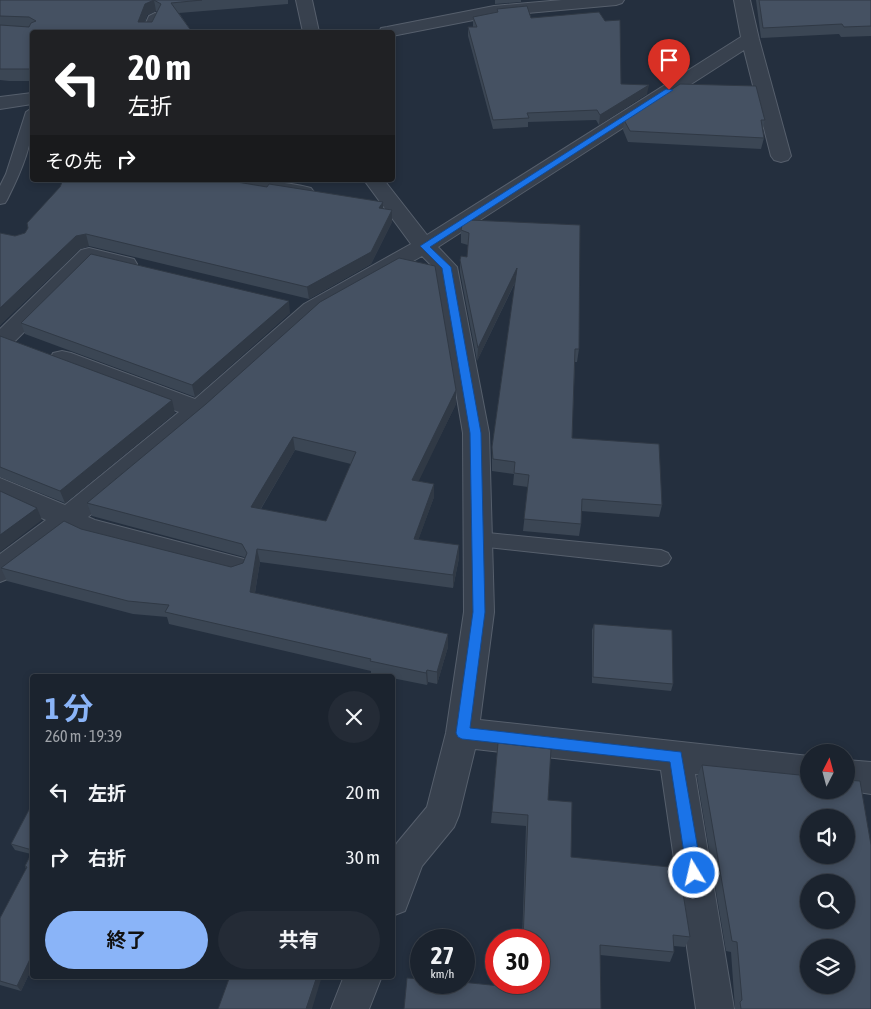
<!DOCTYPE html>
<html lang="ja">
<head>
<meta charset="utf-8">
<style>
	:root { --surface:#1b232e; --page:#242b36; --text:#f1f3f6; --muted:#a0a4aa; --line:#39404a; --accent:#8ab4f8 }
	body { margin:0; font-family:"Asap Condensed","Noto Sans JP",sans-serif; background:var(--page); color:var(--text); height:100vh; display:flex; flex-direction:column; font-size:19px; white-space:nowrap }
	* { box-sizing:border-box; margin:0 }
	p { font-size:16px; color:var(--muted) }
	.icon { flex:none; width:28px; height:28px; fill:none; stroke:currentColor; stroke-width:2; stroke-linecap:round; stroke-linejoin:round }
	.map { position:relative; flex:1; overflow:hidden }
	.drawer { position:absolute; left:30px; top:674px; width:365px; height:305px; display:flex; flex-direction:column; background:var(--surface); border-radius:5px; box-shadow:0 2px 8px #0003,0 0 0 1px var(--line) }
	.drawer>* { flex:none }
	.hud { position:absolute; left:30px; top:30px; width:365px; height:152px; border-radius:5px; box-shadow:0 2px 8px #0003,0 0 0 1px var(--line); background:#202124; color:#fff; overflow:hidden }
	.needle { width:32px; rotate:6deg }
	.buttons { position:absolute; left:800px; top:744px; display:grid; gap:10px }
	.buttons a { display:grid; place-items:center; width:55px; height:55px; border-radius:50%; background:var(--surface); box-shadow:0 2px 8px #0003,0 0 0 1px var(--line); font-size:25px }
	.speed { position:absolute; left:410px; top:929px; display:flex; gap:10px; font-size:25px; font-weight:700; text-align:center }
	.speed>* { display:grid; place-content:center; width:65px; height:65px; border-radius:50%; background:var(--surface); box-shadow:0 2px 8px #0003,0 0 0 1px var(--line); line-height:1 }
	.speed small { font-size:12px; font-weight:400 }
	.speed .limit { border:8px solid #d22; background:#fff; color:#111 }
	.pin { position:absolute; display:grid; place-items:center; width:42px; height:42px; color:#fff; margin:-51px -21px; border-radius:50% 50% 50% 0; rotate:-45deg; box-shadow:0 0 5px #0007 }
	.pin .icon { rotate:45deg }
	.me { position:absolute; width:55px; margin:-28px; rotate:351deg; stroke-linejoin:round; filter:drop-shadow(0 0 4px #0008) }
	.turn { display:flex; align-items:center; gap:18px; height:105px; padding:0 15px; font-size:22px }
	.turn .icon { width:65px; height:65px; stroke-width:2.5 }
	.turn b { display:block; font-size:35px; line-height:42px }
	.then { display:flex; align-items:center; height:48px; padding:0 15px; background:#0003; gap:10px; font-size:19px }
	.round { display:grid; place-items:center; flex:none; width:52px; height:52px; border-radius:26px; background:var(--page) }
	.summary { display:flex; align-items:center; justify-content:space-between; height:85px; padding:0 15px }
	h1 { font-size:30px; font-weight:700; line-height:38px; color:var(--accent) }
	.action { display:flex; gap:10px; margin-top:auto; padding:10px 15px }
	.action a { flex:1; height:58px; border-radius:30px; background:var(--accent); color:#111; font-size:20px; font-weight:700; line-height:58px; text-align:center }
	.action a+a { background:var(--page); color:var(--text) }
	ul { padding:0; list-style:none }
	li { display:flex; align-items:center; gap:15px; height:65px; padding:0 15px }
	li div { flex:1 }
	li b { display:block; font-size:19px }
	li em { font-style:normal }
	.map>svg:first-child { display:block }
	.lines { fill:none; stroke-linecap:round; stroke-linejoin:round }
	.service-casing { stroke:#565f6c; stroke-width:2 }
	.minor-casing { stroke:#565f6c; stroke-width:2 }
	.tertiary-casing { stroke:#565f6c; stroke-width:2 }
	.service { fill:#38414e; fill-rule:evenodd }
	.minor { fill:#38414e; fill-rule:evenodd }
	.tertiary { fill:#38414e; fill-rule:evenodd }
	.wall { fill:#3b4654; fill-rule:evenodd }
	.shaded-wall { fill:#303945 }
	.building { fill:#455162; stroke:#303945; fill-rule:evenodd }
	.route { fill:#1a73e8; stroke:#114b97 }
</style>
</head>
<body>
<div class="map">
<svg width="871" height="1009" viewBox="0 0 871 1009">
	<rect width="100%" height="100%" fill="#242f3e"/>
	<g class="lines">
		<!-- service casing -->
		<g class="service-casing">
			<path id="service" d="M 155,13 L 161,16 L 153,32 L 142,32 L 149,16 Z
				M 32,108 C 36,139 21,172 7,200 L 5,203 L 0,204 L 0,186 L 6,174 L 26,112 Z
				M 478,532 L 661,550 L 668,553 L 671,558 L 668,563 L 661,566 L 478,546 L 471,544 L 468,539 L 471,534 Z"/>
		</g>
		<!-- minor casing -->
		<g class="minor-casing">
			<path id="minor" d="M 296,0 L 312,0 L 319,32 L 303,32 Z
				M 734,0 L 750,0 L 759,39 L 791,156 L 788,160 L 781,162 L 774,160 L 771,156 L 744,50 L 438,247 L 457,267 L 489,433 L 494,612 L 480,720 L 809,756 L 809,786 L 695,774 L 734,1009 L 696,1009 L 661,770 L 475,749 L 459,815 L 454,827 L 422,866 L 405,911 L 392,916 L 392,852 L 397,843 L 427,807 L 446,733 L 464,612 L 463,433 L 435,269 L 422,256 L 320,314 L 208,416 L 88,517 L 95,520 L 244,559 L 248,567 L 244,575 L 234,578 L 87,540 L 69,532 L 10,578 L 0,582 L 0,554 L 46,520 L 0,499 L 0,478 L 65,505 L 179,412 L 53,365 L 50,359 L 53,353 L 62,351 L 71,353 L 195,399 L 304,304 L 411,244 L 364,180 L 384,180 L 427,235 L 741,37 Z
				M 216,180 C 248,180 280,180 311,188 L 314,192 L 311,196 L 304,198 L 226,186 L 219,184 Z
				M 89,248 L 134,259 L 137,264 L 134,269 L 126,271 L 94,263 L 13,343 L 5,346 L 0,344 L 0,329 L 81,250 Z
				M 846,760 L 871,762 L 871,794 L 845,790 Z
				M 344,976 L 382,976 L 369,1009 L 331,1009 Z"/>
		</g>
		<!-- tertiary casing -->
		<g class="tertiary-casing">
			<path id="tertiary" d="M 562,0 L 624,0 L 622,3 L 616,5 L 494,16 L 392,36 L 392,32 L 379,32 L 381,28 L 387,27 L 494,6 Z
				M 32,93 L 32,104 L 0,109 L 0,97 Z"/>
		</g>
		<!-- service -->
		<use href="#service" class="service"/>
		<!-- minor -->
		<use href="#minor" class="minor"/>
		<!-- tertiary -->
		<use href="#tertiary" class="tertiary"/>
	</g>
	<!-- wall -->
	<path class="wall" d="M 0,0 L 288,0 L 288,4 L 179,13 L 192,32 L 32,32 L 32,81 L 9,81 L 0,80 ZM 156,11 L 157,12 L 152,22 L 145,22 L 147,15 Z
		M 495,0 L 521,0 L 521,2 L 495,4 Z
		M 756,0 L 871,0 L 871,36 L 841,37 L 839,34 L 761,38 Z
		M 497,9 L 531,18 L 621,84 L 647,94 L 599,125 L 596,120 L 528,122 L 528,127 L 493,129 L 468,36 L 468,27 L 473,27 L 473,17 L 497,12 Z
		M 624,120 L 765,120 L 763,128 L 764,138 L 761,149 L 628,142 L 623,130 Z
		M 60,187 L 383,209 L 392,222 L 371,264 L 309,299 L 89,246 L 80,249 L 0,325 L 0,233 L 15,236 L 25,233 Z
		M 463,221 L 579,349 L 577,362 L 575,362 L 572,438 L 662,505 L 659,517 L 581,511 L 581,524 L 579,536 L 523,531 L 528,487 L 513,485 L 514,474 L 492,471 L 492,447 L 515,283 L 477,361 L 460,272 L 460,260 L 467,257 L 468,245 L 461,243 L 461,230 Z
		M 290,313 L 195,397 L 25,334 L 21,323 Z
		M 0,336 L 175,413 L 65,503 L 0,477 Z
		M 206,404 L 456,404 L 418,481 L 434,484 L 434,497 L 418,540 L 459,558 L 453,588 L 260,562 L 255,593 L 448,634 L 448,647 L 437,684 L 428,682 L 427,685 L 392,678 L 392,676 L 384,676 L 371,674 L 371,671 L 169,624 L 167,617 L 133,614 L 7,581 L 1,568 L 81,529 L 231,567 L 243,563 L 245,558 L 244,557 L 92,516 L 87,503 ZM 295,450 L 351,464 L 326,521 L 261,509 Z
		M 594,624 L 673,684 L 671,691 L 592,683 L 592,630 Z
		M 498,743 L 548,800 L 571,857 L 690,937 L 685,947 L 674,946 L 674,952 L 670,962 L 600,955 L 601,1009 L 520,988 L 520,982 L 539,982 L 539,940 L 522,940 L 526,826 L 491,823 Z
		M 702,765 L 871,1009 L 735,1009 L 731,952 L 726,951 L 697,777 Z
		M 32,804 L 32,968 L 21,991 L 0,985 L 0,918 L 26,869 L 25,866 L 31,854 L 15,850 L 11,844 Z"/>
	<!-- shaded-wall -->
	<path class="shaded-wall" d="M 154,0 L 156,11 L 147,15 L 141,32 L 138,22 L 145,4 Z
		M 649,85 L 647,94 L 599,125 L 600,115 Z
		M 383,202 L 383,214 L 379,208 Z
		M 392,210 L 392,222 L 371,264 L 309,299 L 307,287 Z
		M 86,234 L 89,246 L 80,249 L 0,325 L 0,308 L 76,236 Z
		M 517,268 L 516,280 L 477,361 L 478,348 Z
		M 289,301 L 290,313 L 195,397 L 192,385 Z
		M 456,390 L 456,404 L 413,493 L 412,480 Z
		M 172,400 L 175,413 L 65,503 L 60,491 Z
		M 293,437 L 295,450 L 254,520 L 251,507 Z
		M 434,484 L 434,497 L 414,552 L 414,539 Z
		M 37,508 L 42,520 L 0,552 L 0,535 Z
		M 459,545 L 459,558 L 453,588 L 453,575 Z
		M 257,549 L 260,562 L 253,604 L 250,592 Z
		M 448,634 L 448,647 L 437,684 L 437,672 Z
		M 427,670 L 428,682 L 427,685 L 426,673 Z
		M 32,955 L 32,968 L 21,991 L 17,986 Z
		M 317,976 L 322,976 L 312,1009 L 306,1009 Z"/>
	<!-- building -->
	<path class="building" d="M 0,0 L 202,0 L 171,3 L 192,32 L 32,32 L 32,69 L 0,69 L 0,25 L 29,27 L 31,23 L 36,21 L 29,17 L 0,16 ZM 154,0 L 161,4 L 152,22 L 138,22 L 145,4 Z
		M 759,0 L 871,0 L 871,26 L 844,27 L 842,24 L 763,28 Z
		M 527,6 L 531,18 L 599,12 L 605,21 L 620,20 L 621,84 L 649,85 L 600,115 L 597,110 L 527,113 L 529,118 L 493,120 L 468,27 L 477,27 L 473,17 L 498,12 L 497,9 Z
		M 680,84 L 756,86 L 764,117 L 765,120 L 761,120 L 764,138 L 630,131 L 624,120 Z
		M 63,180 L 225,180 L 267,187 L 269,184 L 383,202 L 379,208 L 392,210 L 371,252 L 307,287 L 86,234 L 76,236 L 0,308 L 0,233 L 15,236 L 25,233 L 28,228 L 27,223 L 60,187 Z
		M 470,220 L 580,225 L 579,349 L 575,349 L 572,438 L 659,444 L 662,505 L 582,499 L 581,524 L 524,519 L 529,475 L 514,473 L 515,462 L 493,459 L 492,447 L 517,268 L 478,348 L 460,260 L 461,256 L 467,257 L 469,233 L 461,230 L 463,221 Z
		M 91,254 L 289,301 L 192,385 L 21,323 Z
		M 399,258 L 435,266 L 456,390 L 412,480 L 434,484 L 414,539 L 459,545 L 453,575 L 257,549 L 250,592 L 448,634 L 437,672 L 427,670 L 426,673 L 370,661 L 371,659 L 165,612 L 169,605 L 128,601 L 1,568 L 64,521 L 81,529 L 231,567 L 243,563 L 247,553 L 242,544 L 87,503 L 206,404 L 320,302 ZM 293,437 L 356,452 L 326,521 L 251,507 Z
		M 0,336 L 172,400 L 60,491 L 0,467 Z
		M 0,491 L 37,508 L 0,535 Z
		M 594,624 L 672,630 L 673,684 L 593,677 Z
		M 498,743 L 551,749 L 548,800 L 572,802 L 571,857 L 679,868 L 690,937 L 673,935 L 674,952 L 600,945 L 601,1009 L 404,1009 L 407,978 L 421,979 L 421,982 L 461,982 L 521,988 L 521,982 L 539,982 L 539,940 L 523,940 L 528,815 L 492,812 Z
		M 702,765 L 809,776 L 809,790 L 846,790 L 846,780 L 860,781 L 871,845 L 871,1009 L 741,1009 L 740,1002 L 742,1000 L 737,942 L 732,941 ZM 809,818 L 846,818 L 846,855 L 809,855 ZM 809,882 L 846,882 L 846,920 L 809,920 ZM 809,948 L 846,948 L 846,985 L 809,985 Z
		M 32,804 L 32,850 L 11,844 Z
		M 32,852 L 32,955 L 17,986 L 0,981 L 0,918 L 27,867 L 25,866 Z
		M 230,976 L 317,976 L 306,1009 L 218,1009 Z"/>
	<!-- route -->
	<path class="route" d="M 666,89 L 673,90 L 430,247 L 451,267 L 481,433 L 485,612 L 470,728 L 681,752 L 702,873 L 700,878 L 694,880 L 689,878 L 687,873 L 670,762 L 462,739 L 458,737 L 456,733 L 473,612 L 470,433 L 442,268 L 420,246 Z"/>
</svg>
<div class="buttons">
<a><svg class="needle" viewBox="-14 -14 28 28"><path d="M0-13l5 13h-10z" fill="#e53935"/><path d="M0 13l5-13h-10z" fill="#a0a4aa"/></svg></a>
<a><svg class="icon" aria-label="sound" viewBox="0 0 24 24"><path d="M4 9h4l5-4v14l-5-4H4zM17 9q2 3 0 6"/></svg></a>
<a><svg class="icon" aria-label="search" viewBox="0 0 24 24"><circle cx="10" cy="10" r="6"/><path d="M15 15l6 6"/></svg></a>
<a><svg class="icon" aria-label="layers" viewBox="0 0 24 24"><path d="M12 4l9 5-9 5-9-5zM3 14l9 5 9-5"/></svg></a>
</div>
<div class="speed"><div>27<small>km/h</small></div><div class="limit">30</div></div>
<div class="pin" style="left:669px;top:90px;background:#d93025"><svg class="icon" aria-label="arrive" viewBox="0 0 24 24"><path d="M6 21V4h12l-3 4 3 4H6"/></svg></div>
<svg class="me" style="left:694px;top:873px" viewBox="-20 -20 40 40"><circle r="17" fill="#1a73e8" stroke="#fff" stroke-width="3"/><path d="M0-11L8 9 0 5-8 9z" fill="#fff"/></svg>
<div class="hud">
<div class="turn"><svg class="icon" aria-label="left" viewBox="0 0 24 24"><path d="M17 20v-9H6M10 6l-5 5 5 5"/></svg><div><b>20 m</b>左折</div></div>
<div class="then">その先<svg class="icon" aria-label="right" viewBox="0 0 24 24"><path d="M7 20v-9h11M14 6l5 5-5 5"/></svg></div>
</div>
<section class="drawer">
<div class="summary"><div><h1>1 分</h1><p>260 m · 19:39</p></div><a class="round"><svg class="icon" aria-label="close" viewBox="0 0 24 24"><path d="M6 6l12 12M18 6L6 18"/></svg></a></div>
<ul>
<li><svg class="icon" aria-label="left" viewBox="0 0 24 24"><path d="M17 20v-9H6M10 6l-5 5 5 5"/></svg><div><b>左折</b></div><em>20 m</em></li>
<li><svg class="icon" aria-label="right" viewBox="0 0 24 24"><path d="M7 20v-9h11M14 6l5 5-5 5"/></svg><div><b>右折</b></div><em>30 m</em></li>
</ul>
<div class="action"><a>終了</a><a>共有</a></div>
</section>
</div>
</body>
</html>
